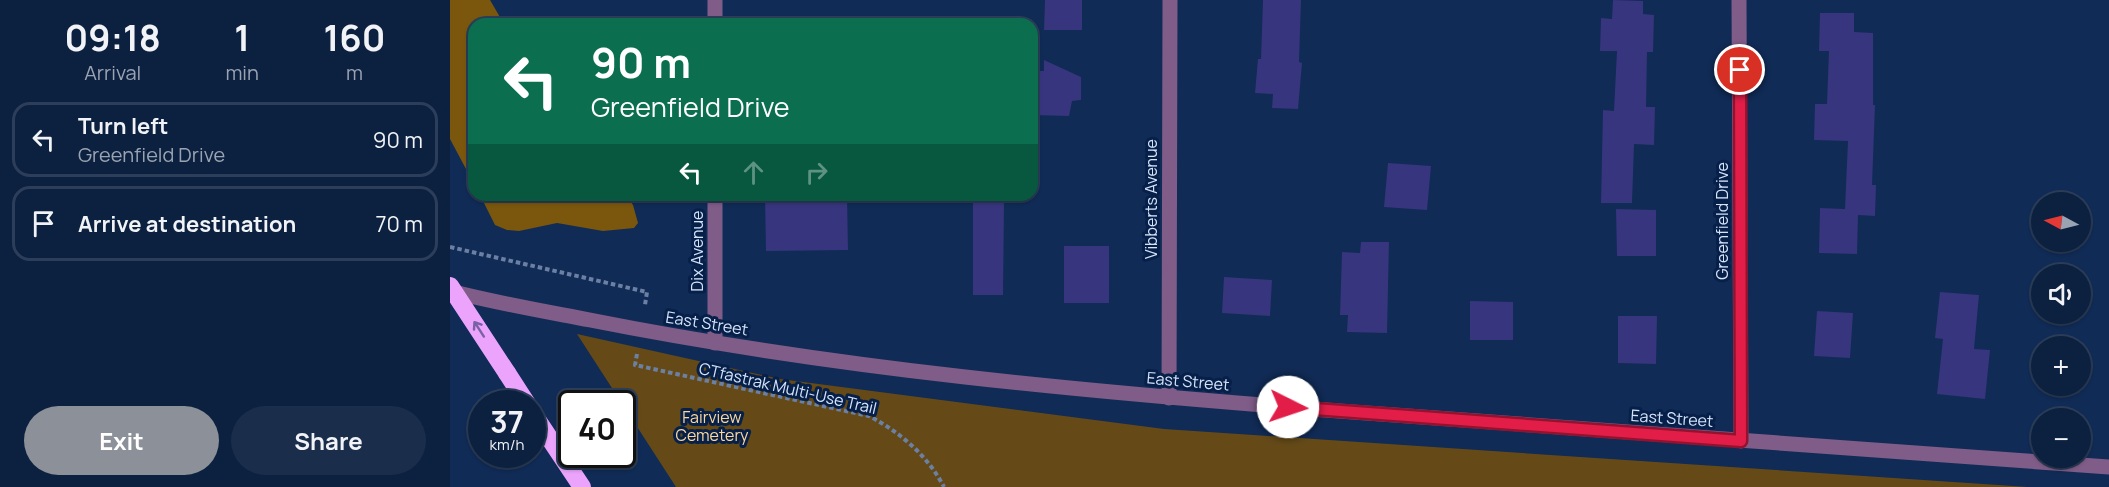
<!DOCTYPE html>
<html lang="en">
<head>
<meta charset="utf-8">
<style>
	:root { --surface:#0c2040; --page:#1a2d4b; --text:#f1f3f6; --muted:#9aa3b1; --line:#2c3e59; --accent:#8c9099 }
	body { margin:0; font-family:Manrope,sans-serif; background:var(--page); color:var(--text); height:100vh; display:flex; flex-direction:column; font-size:22px; white-space:nowrap }
	* { box-sizing:border-box; margin:0 }
	p { font-size:20px; color:var(--muted) }
	.icon { flex:none; width:33px; height:33px; fill:none; stroke:currentColor; stroke-width:2; stroke-linecap:round; stroke-linejoin:round }
	.map { position:relative; flex:1; overflow:hidden }
	.details { display:flex; flex-direction:column; background:var(--surface); width:450px }
	.details>* { flex:none }
	.hud { position:absolute; left:18px; top:18px; width:570px; height:183px; border-radius:18px; box-shadow:0 2px 4px #0004,0 0 0 2px var(--line); background:#0b6e4f; color:#fff; overflow:hidden }
	.needle { width:39px; rotate:277deg }
	.buttons { position:absolute; left:1581px; top:192px; display:grid; gap:12px }
	.buttons a { display:grid; place-items:center; width:60px; height:60px; border-radius:50%; background:var(--surface); box-shadow:0 2px 4px #0004,0 0 0 2px var(--line); font-size:30px }
	.speed { position:absolute; left:18px; top:390px; display:flex; gap:12px; font-size:30px; font-weight:700; text-align:center }
	.speed>* { display:grid; place-content:center; width:78px; height:78px; border-radius:50%; background:var(--surface); box-shadow:0 2px 4px #0004,0 0 0 2px var(--line); line-height:1 }
	.speed small { font-size:15px; font-weight:400 }
	.speed .limit { border:3px solid #111; border-radius:9px; background:#fff; color:#111 }
	.pin { position:absolute; display:grid; place-items:center; width:51px; height:51px; color:#fff; margin:-26px; border:3px solid #fff; border-radius:50%; box-shadow:0 2px 6px #0007 }
	.me { position:absolute; width:66px; margin:-33px; rotate:94deg; stroke-linejoin:round; filter:drop-shadow(0 0 4px #0008) }
	.turn { display:flex; align-items:center; gap:21px; height:126px; padding:0 24px; font-size:27px }
	.turn .icon { width:78px; height:78px; stroke-width:2.5 }
	.turn b { display:block; font-size:42px; line-height:51px }
	.lanes { display:flex; align-items:center; height:57px; padding:0 24px; background:#0003; justify-content:center; gap:30px; direction:ltr }
	.lanes .off { opacity:.35 }
	.eta { display:flex; justify-content:space-evenly; align-items:center; height:102px; text-align:center }
	.eta b { font-size:36px; font-weight:700; line-height:42px }
	.button { display:flex; gap:12px; margin-top:auto; padding:12px 24px }
	.button a { flex:1; height:69px; border-radius:36px; background:var(--accent); color:#fff; font-size:24px; font-weight:700; line-height:69px; text-align:center }
	.button a+a { background:var(--page); color:var(--text) }
	ul { padding:0; list-style:none }
	li { display:flex; align-items:center; gap:18px; height:75px; margin:0 12px 9px; padding:0 12px; border:3px solid var(--line); border-radius:18px }
	li div { flex:1 }
	li b { display:block; font-size:22px }
	li em { font-style:normal }
	main { display:flex; flex:1; min-height:0 }
	.map>svg:first-child { display:block }
	.green { fill:#654a18 }
	.forest { fill:#7a570d }
	.building { fill:#37357d }
	.lines { fill:none; stroke-linecap:round; stroke-linejoin:round }
	.path { stroke:#6b80a2; stroke-width:4; stroke-dasharray:4.5 3; stroke-linecap:butt }
	.minor { stroke:#805c88; stroke-width:15 }
	.tertiary { stroke:#805c88; stroke-width:15 }
	.motorway { stroke:#eba3fc; stroke-width:18 }
	.motorway-bridge { stroke:#eba3fc; stroke-width:18 }
	.oneway { stroke:#7862a3 }
	.route-casing { stroke:#92132f; stroke-width:15 }
	.route { stroke:#e11d48; stroke-width:10 }
	.labels { text-anchor:middle; dominant-baseline:central; stroke-width:6; stroke-linejoin:round; paint-order:stroke }
	.street-label { font-size:16px; fill:#d6e4fa; stroke:#06204a }
	.park-label { font-size:16px; fill:#fcd799; stroke:#06204a }
</style>
</head>
<body>
<main>
<section class="details">
<div class="eta">
<div><b>09:18</b><p>Arrival</p></div>
<div><b>1</b><p>min</p></div>
<div><b>160</b><p>m</p></div>
</div>
<ul>
<li><svg class="icon" aria-label="left" viewBox="0 0 24 24"><path d="M17 20v-9H6M10 6l-5 5 5 5"/></svg><div><b>Turn left</b><p>Greenfield Drive</p></div><em>90 m</em></li>
<li><svg class="icon" aria-label="arrive" viewBox="0 0 24 24"><path d="M6 21V4h12l-3 4 3 4H6"/></svg><div><b>Arrive at destination</b></div><em>70 m</em></li>
</ul>
<div class="button"><a>Exit</a><a>Share</a></div>
</section>
<div class="map">
<svg width="1659" height="487" viewBox="0 0 1659 487">
	<rect width="100%" height="100%" fill="#102b56"/>
	<!-- green -->
	<path class="green" d="M 127,334 L 330,379 L 714,429 L 1578,487 L 226,487 Z"/>
	<!-- forest -->
	<path class="forest" d="M 0,0 L 40,0 L 54,24 L 24,24 L 24,184 L 0,139 Z
		M 30,195 L 176,195 L 183,205 L 188,223 L 184,228 L 153,231 L 107,223 L 69,231 L 57,230 L 45,225 Z"/>
	<!-- building -->
	<path class="building" d="M 595,0 L 632,0 L 632,30 L 594,30 Z
		M 813,0 L 851,0 L 849,62 L 852,63 L 848,109 L 822,108 L 823,94 L 805,93 L 808,59 L 811,59 Z
		M 1163,0 L 1193,1 L 1193,14 L 1204,15 L 1203,52 L 1197,52 L 1196,107 L 1205,107 L 1204,145 L 1184,144 L 1182,203 L 1151,203 L 1153,110 L 1164,111 L 1167,51 L 1150,51 L 1151,18 L 1162,19 Z
		M 1370,13 L 1404,13 L 1404,32 L 1423,33 L 1423,105 L 1425,105 L 1422,185 L 1426,185 L 1425,216 L 1408,215 L 1407,254 L 1369,253 L 1370,208 L 1395,209 L 1398,141 L 1364,140 L 1365,104 L 1377,104 L 1379,51 L 1369,51 Z
		M 594,60 L 631,77 L 631,100 L 622,101 L 619,116 L 582,115 L 583,71 L 594,71 Z
		M 938,163 L 981,166 L 977,210 L 934,207 Z
		M 315,195 L 397,195 L 398,250 L 316,251 Z
		M 523,203 L 554,203 L 553,295 L 523,295 Z
		M 1166,209 L 1206,210 L 1206,256 L 1167,256 Z
		M 911,242 L 939,242 L 937,333 L 897,332 L 898,315 L 890,315 L 892,252 L 910,253 Z
		M 614,246 L 659,246 L 659,303 L 614,303 Z
		M 774,277 L 822,280 L 820,316 L 772,313 Z
		M 1490,292 L 1529,295 L 1524,349 L 1540,350 L 1535,399 L 1487,394 L 1493,339 L 1485,338 Z
		M 1020,301 L 1063,302 L 1063,340 L 1020,340 Z
		M 1367,311 L 1403,313 L 1400,358 L 1364,356 Z
		M 1168,316 L 1207,316 L 1206,364 L 1168,363 Z"/>
	<g class="lines">
		<!-- path -->
		<path class="path" d="M 0,247 L 197,292 L 195,305
			M 187,354 L 185,365 L 419,416 C 450,432 478,456 494,487"/>
		<!-- minor -->
		<path class="minor" d="M 265,0 L 265,24
			M 1289,0 L 1291,441
			M 265,195 L 265,343
			M 719,398 L 720,0"/>
		<!-- tertiary -->
		<path class="tertiary" d="M 0,291 C 46,303 93,311 140,320 C 387,369 638,392 889,411 C 1146,430 1402,448 1659,467"/>
		<!-- motorway -->
		<path class="motorway" d="M 57,373 L 77,404
			M 82,412 L 132,487"/>
		<!-- motorway-bridge -->
		<path class="motorway-bridge" d="M 0,286 L 57,373"/>
	</g>
	<!-- one-way arrows -->
	<defs><path id="oneway-shaft" d="M-6 0H5M1.5-3L5.5 0L1.5 3" fill="none" stroke-width="1.6" stroke-linecap="round" stroke-linejoin="round" transform="scale(1.5)"/></defs>
	<use class="oneway" href="#oneway-shaft" transform="translate(29 329) rotate(-123)"/>
	<g class="lines">
		<!-- route casing -->
		<g class="route-casing">
			<path id="route" d="M 838,407 L 1291,441 L 1290,70"/>
		</g>
		<!-- route -->
		<use href="#route" class="route"/>
	</g>
	<g class="labels">
		<!-- street labels -->
		<g class="street-label">
			<text transform="translate(701 199) rotate(-90)">Vibberts Avenue</text>
			<text transform="translate(1272 221) rotate(-90)">Greenfield Drive</text>
			<text transform="translate(247 251) rotate(-90)">Dix Avenue</text>
			<text transform="translate(257 323) rotate(9)">East Street</text>
			<text transform="translate(738 381) rotate(5)">East Street</text>
			<text transform="translate(338 388) rotate(13)">CTfastrak Multi-Use Trail</text>
			<text transform="translate(1222 418) rotate(4)">East Street</text>
		</g>
		<!-- park labels -->
		<g class="park-label">
			<text x="262" y="417">Fairview<tspan x="262" dy="18">Cemetery</tspan></text>
		</g>
	</g>
</svg>
<div class="buttons">
<a><svg class="needle" viewBox="-14 -14 28 28"><path d="M0-13l5 13h-10z" fill="#e53935"/><path d="M0 13l5-13h-10z" fill="#9aa3b1"/></svg></a>
<a><svg class="icon" aria-label="sound" viewBox="0 0 24 24"><path d="M4 9h4l5-4v14l-5-4H4zM17 9q2 3 0 6"/></svg></a>
<a>+</a>
<a>−</a>
</div>
<div class="speed"><div>37<small>km/h</small></div><div class="limit">40</div></div>
<div class="pin" style="left:1290px;top:70px;background:#d93025"><svg class="icon" aria-label="arrive" viewBox="0 0 24 24"><path d="M6 21V4h12l-3 4 3 4H6"/></svg></div>
<svg class="me" style="left:838px;top:407px" viewBox="-20 -20 40 40"><circle r="19" fill="#fff"/><path d="M0-13L10 11 0 6-10 11z" fill="#e11d48"/></svg>
<div class="hud">
<div class="turn"><svg class="icon" aria-label="left" viewBox="0 0 24 24"><path d="M17 20v-9H6M10 6l-5 5 5 5"/></svg><div><b>90 m</b>Greenfield Drive</div></div>
<div class="lanes"><svg class="icon" aria-label="left" viewBox="0 0 24 24"><path d="M17 20v-9H6M10 6l-5 5 5 5"/></svg><svg class="icon off" aria-label="ahead" viewBox="0 0 24 24"><path d="M12 20V5M6 11l6-6 6 6"/></svg><svg class="icon off" aria-label="right" viewBox="0 0 24 24"><path d="M7 20v-9h11M14 6l5 5-5 5"/></svg></div>
</div>
</div>
</main>
</body>
</html>
